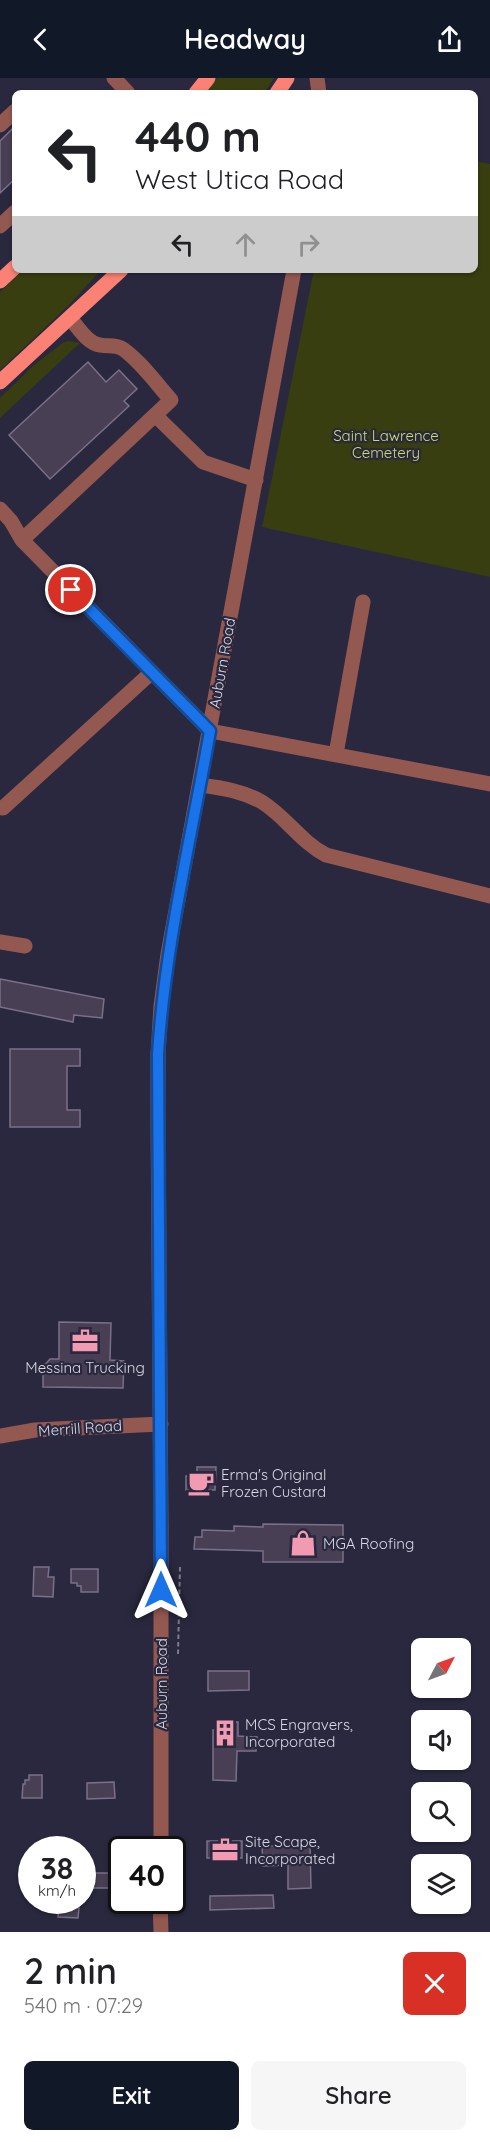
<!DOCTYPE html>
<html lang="en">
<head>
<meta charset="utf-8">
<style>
	:root { --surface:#fff; --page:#f6f6f6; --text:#202124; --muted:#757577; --accent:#111827 }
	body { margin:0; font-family:Quicksand,sans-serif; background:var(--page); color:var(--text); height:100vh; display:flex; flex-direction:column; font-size:22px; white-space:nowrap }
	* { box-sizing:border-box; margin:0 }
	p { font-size:20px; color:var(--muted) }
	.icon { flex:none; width:33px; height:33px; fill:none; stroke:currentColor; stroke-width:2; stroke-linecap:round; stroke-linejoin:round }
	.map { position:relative; height:1854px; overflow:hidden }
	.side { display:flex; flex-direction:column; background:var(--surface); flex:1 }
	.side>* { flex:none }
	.guide { position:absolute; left:12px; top:12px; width:466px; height:183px; border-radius:9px; box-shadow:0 2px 4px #0004; background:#fff; color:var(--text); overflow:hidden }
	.needle { width:39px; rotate:49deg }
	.buttons { position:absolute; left:411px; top:1560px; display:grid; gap:12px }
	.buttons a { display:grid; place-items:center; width:60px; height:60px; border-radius:9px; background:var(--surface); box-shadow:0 2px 4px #0004; font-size:30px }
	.speed { position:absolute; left:18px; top:1758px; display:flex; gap:12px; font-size:30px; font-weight:700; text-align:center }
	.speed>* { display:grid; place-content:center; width:78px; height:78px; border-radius:50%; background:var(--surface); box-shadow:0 2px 4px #0004; line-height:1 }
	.speed small { font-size:15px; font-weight:400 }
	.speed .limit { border:3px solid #111; border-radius:9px; background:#fff; color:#111 }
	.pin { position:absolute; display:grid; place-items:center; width:51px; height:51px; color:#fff; margin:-26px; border:3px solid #fff; border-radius:50%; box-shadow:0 2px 6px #0007 }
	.me { position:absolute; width:66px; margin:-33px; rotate:0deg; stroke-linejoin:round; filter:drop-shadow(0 0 4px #0008) }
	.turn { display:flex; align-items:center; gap:21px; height:126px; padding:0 24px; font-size:27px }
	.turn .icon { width:78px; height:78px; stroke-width:2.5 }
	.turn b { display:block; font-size:42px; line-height:51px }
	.lanes { display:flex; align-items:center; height:57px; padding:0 24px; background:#0003; justify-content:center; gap:30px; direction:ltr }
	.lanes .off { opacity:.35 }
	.round { display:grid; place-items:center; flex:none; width:63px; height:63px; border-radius:9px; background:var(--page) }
	.head { display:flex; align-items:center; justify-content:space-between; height:102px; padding:0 24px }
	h1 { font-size:36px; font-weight:600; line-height:45px }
	.cta { display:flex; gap:12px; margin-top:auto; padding:12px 24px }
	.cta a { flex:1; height:69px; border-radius:9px; background:var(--accent); color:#fff; font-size:24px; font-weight:600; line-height:69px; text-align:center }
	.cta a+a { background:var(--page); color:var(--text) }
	header { display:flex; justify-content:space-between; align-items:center; height:78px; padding:0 24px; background:var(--accent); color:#fff; font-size:27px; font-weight:600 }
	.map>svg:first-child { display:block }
	.green { fill:#383e10 }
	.building { fill:#483f55; stroke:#7b7089; stroke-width:1.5 }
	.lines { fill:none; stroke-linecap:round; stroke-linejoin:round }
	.path { stroke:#7d7c8f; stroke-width:2; stroke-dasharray:4.5 3; stroke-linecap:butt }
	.minor { stroke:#935850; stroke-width:15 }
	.major { stroke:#fa8173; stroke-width:15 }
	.route-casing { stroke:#114b97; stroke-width:15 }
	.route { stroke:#1a73e8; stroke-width:10 }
	.labels { text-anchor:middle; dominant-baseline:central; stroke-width:4.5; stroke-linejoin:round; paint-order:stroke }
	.park-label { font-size:15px; fill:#cadd65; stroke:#29283e }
	.street-label { font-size:15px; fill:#d8d8e6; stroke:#29283e }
	.poi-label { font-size:15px; fill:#d8d8e6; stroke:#29283e; text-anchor:start }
</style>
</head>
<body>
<header><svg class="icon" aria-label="back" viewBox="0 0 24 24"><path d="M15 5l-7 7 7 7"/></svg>Headway<svg class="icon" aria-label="share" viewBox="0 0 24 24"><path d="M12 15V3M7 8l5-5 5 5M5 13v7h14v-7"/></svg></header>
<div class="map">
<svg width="490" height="1854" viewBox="0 0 490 1854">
	<rect width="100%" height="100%" fill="#29283e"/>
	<!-- green -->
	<path class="green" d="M 217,0 L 274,0 L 264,15 L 204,15 Z
		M 476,83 L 490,86 L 490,499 L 262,449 L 314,192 L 476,192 Z
		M 23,192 L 101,192 L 69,227 L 0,292 L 0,214 Z
		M 69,263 L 80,265 L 0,340 L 0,320 L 34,287 L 64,264 Z"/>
	<!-- building -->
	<path class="building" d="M 15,48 L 15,101 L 0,115 L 0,63 Z
		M 88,284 L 106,304 L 119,292 L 137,311 L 124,323 L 129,328 L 50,401 L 9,357 Z
		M 0,901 L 104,921 L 102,940 L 74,937 L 73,944 L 0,929 Z
		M 10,971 L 80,971 L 80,988 L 67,988 L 67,1032 L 80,1032 L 80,1049 L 10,1049 Z
		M 59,1244 L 111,1245 L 110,1282 L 124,1283 L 123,1310 L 43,1309 L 43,1289 L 50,1281 L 59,1281 Z
		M 197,1389 L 216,1389 L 215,1412 L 186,1412 L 186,1398 L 197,1398 Z
		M 263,1446 L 343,1447 L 343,1484 L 263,1484 L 263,1473 L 194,1471 L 195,1459 L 202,1459 L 202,1452 L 234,1453 L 234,1448 L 263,1449 Z
		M 34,1489 L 49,1489 L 48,1499 L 54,1499 L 53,1519 L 33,1518 Z
		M 71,1491 L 98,1491 L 98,1514 L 81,1514 L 81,1508 L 77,1508 L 77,1505 L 71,1505 Z
		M 208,1593 L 249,1593 L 249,1612 L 208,1613 Z
		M 227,1644 L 238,1644 L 238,1658 L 257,1659 L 256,1673 L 237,1673 L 236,1703 L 213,1702 L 213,1652 L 227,1652 Z
		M 29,1697 L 42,1697 L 42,1720 L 22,1720 L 23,1706 L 25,1706 L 25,1702 L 29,1702 Z
		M 114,1704 L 115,1720 L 87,1721 L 87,1705 Z
		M 207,1763 L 242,1763 L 242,1780 L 207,1780 Z
		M 310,1767 L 311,1810 L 288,1811 L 288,1787 L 263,1788 L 262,1768 Z
		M 88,1795 L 117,1795 L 117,1810 L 88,1810 Z
		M 273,1817 L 274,1830 L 210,1832 L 210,1818 Z
		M 59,1829 L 79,1830 L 78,1840 L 58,1839 Z"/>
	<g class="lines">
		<!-- path -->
		<path class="path" d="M 178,1576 L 180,1488"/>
		<!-- minor -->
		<path class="minor" d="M 114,0 L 128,15
			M 317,0 L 319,15
			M 0,47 L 15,33
			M 0,148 L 15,134
			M 155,337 L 203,384 L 256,402
			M 0,431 L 11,443 L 22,462 L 210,653
			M 22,462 L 171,322 C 156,305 141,284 123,271 C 115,266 108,269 100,267 C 87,265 78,249 70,240
			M 210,653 L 490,706
			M 336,676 L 363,524
			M 200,707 C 223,710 242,713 262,724 C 286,739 301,764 326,777 L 490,818
			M 3,730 L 152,594
			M 0,864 L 25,868
			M 0,1358 L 35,1352 L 161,1346
			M 161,1772 L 161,1447 L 158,1041 L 158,976 L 161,928 L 168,876 L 294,192
			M 160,1822 L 161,1854"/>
		<!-- major -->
		<path class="major" d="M 196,15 L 208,0
			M 277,15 L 287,0
			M 0,203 L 15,189
			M 0,304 L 121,192"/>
	</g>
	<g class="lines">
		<!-- route casing -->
		<g class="route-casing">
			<path id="route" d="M 71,512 L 210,653 C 191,761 165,867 158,976 L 161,1512"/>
		</g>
		<!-- route -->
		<use href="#route" class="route"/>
	</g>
	<!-- icons -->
	<defs>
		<g id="office-bare" transform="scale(2.07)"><path d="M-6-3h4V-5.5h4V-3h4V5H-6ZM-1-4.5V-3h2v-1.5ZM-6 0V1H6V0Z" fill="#f19ab2" stroke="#29283e" stroke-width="2.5" paint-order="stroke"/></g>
		<g id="cafe-bare" transform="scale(2.07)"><path d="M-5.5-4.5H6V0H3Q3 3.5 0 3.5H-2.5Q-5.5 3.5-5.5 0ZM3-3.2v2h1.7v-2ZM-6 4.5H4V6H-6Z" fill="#f19ab2" stroke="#29283e" stroke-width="2.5" paint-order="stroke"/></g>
		<g id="shop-bare" transform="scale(2.07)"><path d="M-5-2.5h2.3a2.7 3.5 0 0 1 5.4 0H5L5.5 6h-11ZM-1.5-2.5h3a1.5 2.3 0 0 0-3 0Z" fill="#f19ab2" stroke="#29283e" stroke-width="2.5" paint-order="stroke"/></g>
		<g id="building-bare" transform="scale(2.07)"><path d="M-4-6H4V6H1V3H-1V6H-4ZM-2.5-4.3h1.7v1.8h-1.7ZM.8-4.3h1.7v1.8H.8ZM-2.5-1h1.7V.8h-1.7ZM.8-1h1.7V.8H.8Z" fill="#f19ab2" stroke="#29283e" stroke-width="2.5" paint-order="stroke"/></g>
	</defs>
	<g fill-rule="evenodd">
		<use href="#office-bare" x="85" y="1263"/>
		<use href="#cafe-bare" x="201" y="1405"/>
		<use href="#shop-bare" x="303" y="1465"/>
		<use href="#building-bare" x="225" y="1655"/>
		<use href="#office-bare" x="225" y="1772"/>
	</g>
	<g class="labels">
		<!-- park labels -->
		<g class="park-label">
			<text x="386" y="357">Saint Lawrence<tspan x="386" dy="17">Cemetery</tspan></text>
		</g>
		<!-- street labels -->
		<g class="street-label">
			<text transform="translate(222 585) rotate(-80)">Auburn Road</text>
			<text transform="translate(80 1350) rotate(-4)">Merrill Road</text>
			<text transform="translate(161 1606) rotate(-90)">Auburn Road</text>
		</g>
		<!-- poi labels -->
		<g class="poi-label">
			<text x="85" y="1289" text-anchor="middle">Messina Trucking</text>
			<text x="221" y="1396">Erma's Original<tspan x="221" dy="17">Frozen Custard</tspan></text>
			<text x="323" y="1465">MGA Roofing</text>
			<text x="245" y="1646">MCS Engravers,<tspan x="245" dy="17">Incorporated</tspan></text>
			<text x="245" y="1763">Site Scape,<tspan x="245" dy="17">Incorporated</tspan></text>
		</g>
	</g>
</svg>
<div class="buttons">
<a><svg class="needle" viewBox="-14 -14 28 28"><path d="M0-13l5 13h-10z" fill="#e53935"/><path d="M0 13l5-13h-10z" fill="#757577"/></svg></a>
<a><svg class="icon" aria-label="sound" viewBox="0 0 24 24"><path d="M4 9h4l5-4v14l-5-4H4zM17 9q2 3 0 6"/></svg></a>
<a><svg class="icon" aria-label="search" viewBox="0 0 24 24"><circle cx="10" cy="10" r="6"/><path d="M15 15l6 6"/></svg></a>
<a><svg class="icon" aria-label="layers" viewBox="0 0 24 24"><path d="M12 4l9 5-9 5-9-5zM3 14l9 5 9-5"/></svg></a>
</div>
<div class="speed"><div>38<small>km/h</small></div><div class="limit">40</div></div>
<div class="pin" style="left:71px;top:512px;background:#d93025"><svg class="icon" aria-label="arrive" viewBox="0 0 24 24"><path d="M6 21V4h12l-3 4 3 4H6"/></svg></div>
<svg class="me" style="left:161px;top:1512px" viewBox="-20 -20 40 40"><path d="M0-17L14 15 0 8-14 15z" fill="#1a73e8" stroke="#fff" stroke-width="4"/></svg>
<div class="guide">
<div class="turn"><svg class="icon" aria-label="left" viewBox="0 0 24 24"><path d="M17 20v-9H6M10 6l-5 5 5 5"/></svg><div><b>440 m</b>West Utica Road</div></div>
<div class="lanes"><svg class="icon" aria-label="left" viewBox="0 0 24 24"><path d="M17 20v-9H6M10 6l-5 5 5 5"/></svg><svg class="icon off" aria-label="ahead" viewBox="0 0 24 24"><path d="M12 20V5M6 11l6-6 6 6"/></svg><svg class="icon off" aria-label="right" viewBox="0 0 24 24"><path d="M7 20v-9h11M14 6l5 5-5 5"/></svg></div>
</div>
</div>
<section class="side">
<div class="head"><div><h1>2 min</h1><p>540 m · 07:29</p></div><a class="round" style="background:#d93025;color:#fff"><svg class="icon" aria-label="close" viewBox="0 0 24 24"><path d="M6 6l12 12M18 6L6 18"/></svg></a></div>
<div class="cta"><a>Exit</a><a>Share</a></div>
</section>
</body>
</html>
